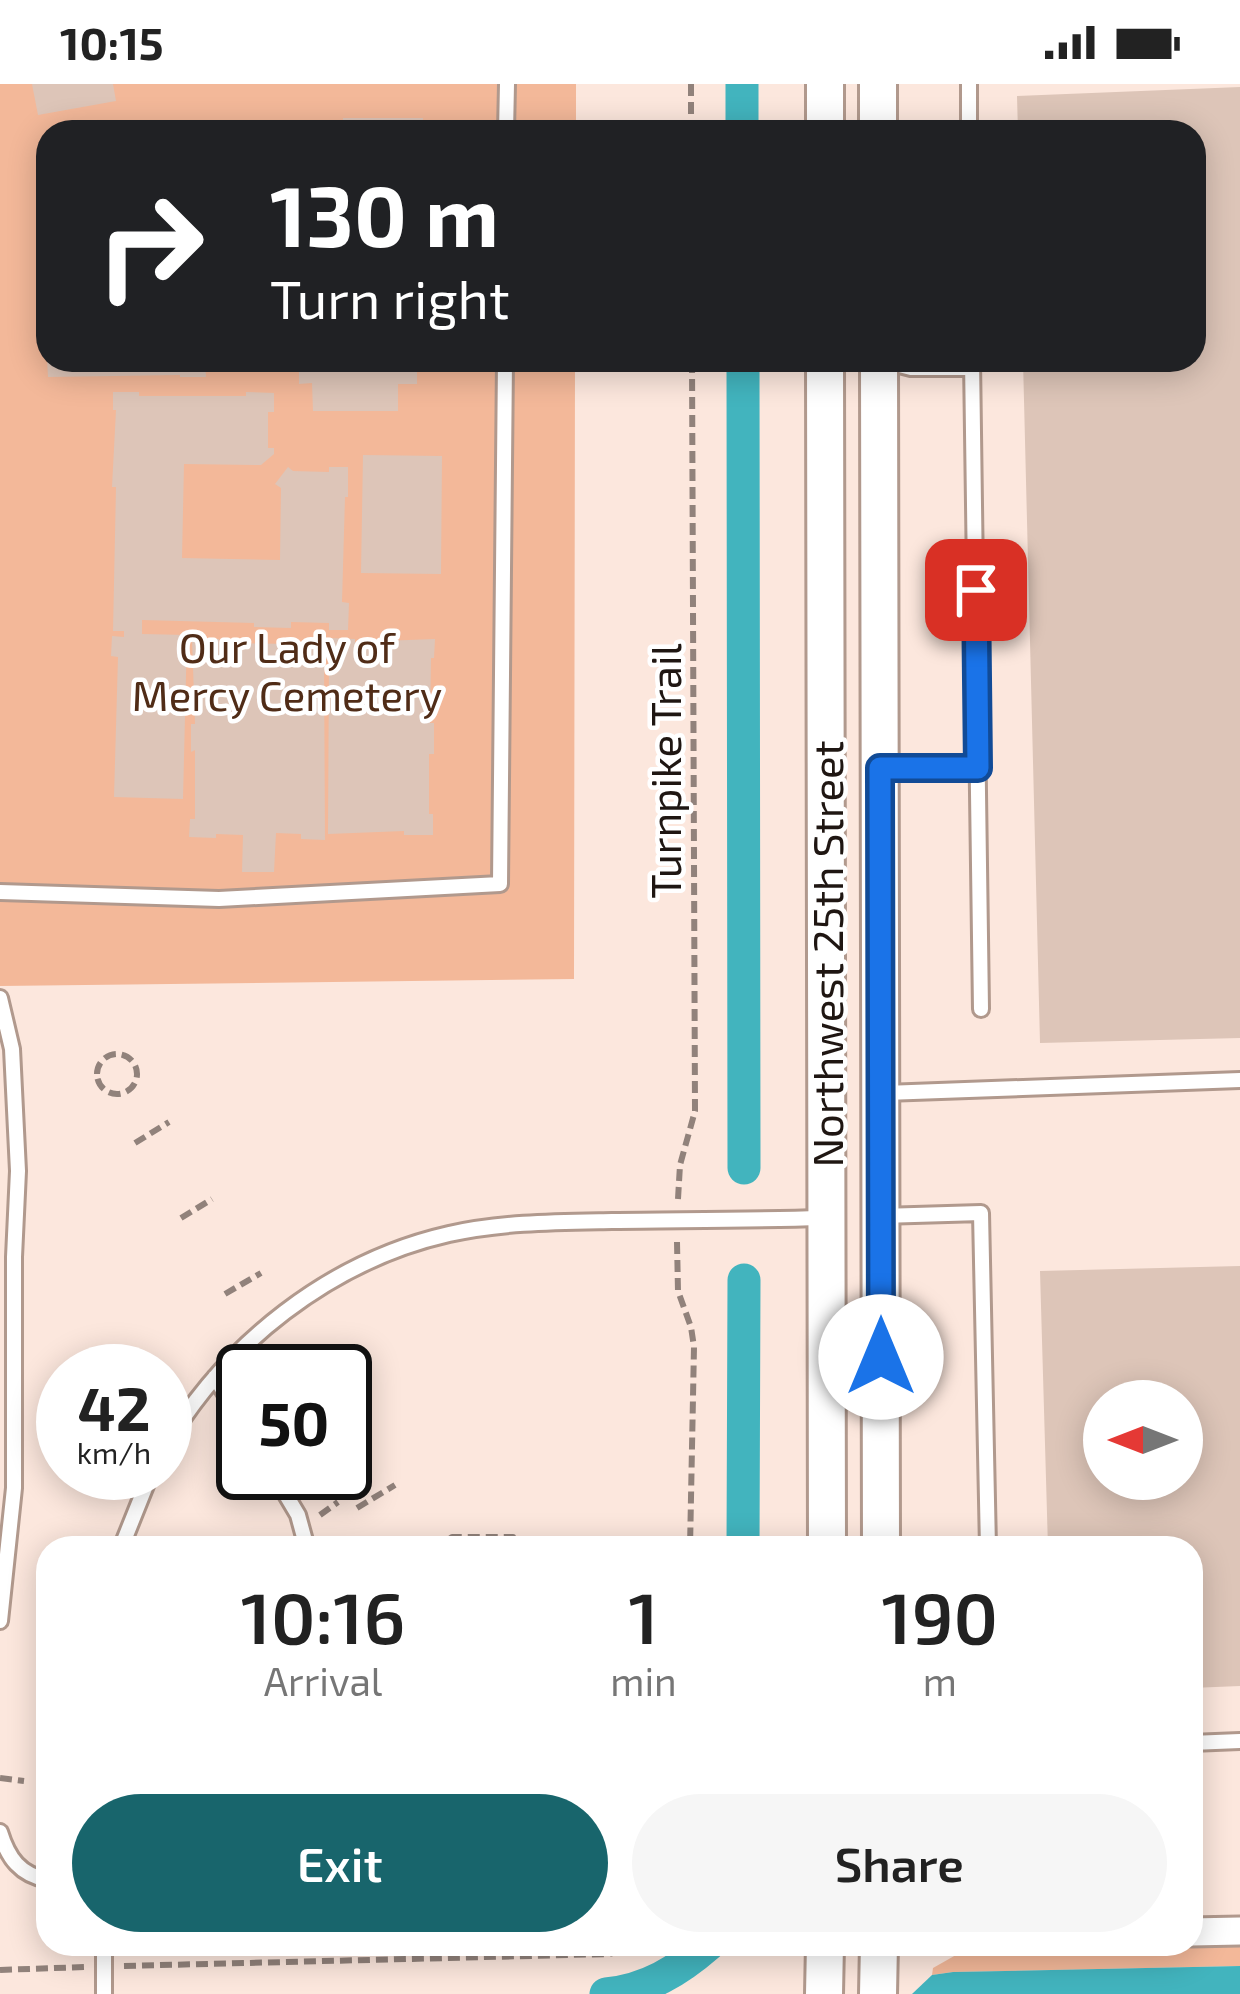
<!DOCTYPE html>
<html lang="en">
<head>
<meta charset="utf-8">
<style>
	:root { --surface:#fff; --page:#f6f6f6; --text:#222; --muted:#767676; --accent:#18656c }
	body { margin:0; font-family:"Exo 2",sans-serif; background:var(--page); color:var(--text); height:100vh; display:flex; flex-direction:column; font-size:45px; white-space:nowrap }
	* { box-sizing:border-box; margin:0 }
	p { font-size:39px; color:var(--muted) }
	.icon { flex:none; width:66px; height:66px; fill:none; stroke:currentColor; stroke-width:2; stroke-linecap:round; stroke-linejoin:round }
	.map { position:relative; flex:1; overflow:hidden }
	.panel { position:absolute; left:36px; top:1452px; width:1167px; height:420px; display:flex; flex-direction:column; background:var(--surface); border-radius:36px; box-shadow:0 6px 30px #0003 }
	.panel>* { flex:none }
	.hud { position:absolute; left:36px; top:36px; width:1170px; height:252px; border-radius:36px; box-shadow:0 6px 30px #0003; background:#202124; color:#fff; overflow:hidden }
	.needle { width:78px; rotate:270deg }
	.buttons { position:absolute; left:1083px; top:1296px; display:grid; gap:24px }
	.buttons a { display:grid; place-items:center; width:120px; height:120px; border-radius:50%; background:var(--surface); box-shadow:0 6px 30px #0003; font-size:60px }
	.speed { position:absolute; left:36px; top:1260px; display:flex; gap:24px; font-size:60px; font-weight:700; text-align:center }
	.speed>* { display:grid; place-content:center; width:156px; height:156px; border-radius:50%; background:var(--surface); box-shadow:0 6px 30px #0003; line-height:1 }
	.speed small { font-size:30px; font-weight:400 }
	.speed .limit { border:6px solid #111; border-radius:18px; background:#fff; color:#111 }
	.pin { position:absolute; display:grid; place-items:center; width:102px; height:102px; color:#fff; margin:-51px; border-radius:24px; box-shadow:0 6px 18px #0006 }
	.me { position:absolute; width:132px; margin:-66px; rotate:0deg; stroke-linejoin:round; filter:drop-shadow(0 0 9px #0008) }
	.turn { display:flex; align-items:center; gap:42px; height:252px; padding:0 36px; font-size:54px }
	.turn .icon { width:156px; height:156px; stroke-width:2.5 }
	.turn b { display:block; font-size:84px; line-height:102px }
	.eta { display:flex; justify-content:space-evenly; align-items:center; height:204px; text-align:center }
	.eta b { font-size:72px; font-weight:600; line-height:84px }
	.cta { display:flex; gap:24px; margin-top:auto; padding:24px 36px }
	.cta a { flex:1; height:138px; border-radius:72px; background:var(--accent); color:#fff; font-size:48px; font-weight:600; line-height:138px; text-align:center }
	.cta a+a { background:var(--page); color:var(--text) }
	.status { display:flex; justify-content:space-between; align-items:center; height:84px; padding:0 60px; background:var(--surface); direction:ltr }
	.status svg { height:33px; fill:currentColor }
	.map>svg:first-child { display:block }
	.green { fill:#f3b899 }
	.water { fill:#42b4be }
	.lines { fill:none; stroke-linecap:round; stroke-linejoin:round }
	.canal { stroke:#42b4be; stroke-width:33 }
	.building { fill:#ddc5b8; fill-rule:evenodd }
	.lane-casing { stroke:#b1998d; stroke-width:20 }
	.street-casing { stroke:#b1998d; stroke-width:33 }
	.secondary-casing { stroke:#b1998d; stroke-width:42 }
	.path { stroke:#91827b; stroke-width:6; stroke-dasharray:12 6; stroke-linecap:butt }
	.lane { stroke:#fff; stroke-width:14 }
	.street { stroke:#fff; stroke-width:27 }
	.secondary { stroke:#fff; stroke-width:36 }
	.route-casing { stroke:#114b97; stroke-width:30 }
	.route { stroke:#1a73e8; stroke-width:21 }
	.labels { text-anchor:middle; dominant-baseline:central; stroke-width:9; stroke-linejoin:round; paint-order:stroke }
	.park-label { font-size:42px; fill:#502c17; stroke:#fff }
	.street-label { font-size:42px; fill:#1f1612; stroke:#fff }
</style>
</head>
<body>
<div class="status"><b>10:15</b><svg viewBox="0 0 49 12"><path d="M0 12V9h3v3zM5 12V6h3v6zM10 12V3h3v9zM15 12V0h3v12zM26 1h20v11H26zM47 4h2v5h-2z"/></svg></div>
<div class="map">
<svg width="1240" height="1910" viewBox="0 0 1240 1910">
	<rect width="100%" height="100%" fill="#fce7dd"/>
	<!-- green -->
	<path class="green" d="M 0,0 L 576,0 L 576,48 L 48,48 L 48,276 L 575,276 L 574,895 L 0,902 Z
		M 1240,1861 L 1240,1882 L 953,1888 L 932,1891 L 933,1884 L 963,1867 Z"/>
	<!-- water -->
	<path class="water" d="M 1240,1882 L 1240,1910 L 912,1910 L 932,1891 L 953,1888 Z"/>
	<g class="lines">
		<!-- canal -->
		<path class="canal" d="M 742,0 L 742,48
			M 743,276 L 744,1084
			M 743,1464 L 744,1196
			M 606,1910 C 647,1906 678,1887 709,1860"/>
	</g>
	<!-- building -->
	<path class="building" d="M 32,0 L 113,0 L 116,17 L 38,31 Z
		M 1240,3 L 1240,954 L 1040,959 L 1023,276 L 1194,276 L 1194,48 L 1018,48 L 1017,12 Z
		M 343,34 L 423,34 L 422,48 L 342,48 Z
		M 47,276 L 205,276 L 206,293 L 180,293 L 180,291 L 48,293 Z
		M 299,276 L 417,276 L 417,300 L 398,300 L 398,327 L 313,327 L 312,299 L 299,300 Z
		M 113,308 L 139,308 L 139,312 L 246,312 L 246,308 L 274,309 L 274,328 L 268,328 L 268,364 L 274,364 L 274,370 L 261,381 L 184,380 L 182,474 L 280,476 L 281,404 L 275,400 L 288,383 L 293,387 L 329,388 L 329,383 L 348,383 L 348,413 L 345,413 L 342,518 L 349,519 L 348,546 L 329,546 L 329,539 L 291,538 L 291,544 L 254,543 L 254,539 L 142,536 L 142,550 L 187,551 L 183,715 L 114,713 L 118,573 L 111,572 L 112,552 L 124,553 L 124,547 L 113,547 L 116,403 L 112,403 L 116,326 L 113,326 Z
		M 363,371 L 442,372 L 441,490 L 361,489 Z
		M 329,554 L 355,555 L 355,558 L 435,555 L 434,574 L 431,574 L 430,639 L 434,639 L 434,670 L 429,670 L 429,730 L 433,730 L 433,751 L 404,751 L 404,747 L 328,750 L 329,575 L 324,575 L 325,756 L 301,755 L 301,750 L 276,749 L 274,788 L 242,788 L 243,751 L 216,750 L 216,754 L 189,753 L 190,735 L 195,735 L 195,666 L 191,668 L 191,640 L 195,640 L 192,555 L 219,555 L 219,559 L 300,560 L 329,558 Z
		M 1240,1182 L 1240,1602 L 1191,1604 L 1191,1464 L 1048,1464 L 1040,1187 ZM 1104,1317 L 1182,1317 L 1182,1395 L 1104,1395 Z"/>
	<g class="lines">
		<!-- lane casing -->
		<g class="lane-casing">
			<path id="lane" d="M 969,0 L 969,48
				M 506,48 L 507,0
				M 972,276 L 981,925
				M 884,277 L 911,284 L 973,284
				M 885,684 L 978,684
				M 0,808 L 219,815 L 500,800 L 505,276
				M 0,914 L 12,965 L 18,1087 L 14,1173 L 14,1404 L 0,1537
				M 885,1009 L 1240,996
				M 881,1132 L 981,1129 L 988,1464
				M 215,1293 L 243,1340
				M 165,1363 C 225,1260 330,1177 449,1150 C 502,1138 558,1138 612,1137 C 682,1136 752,1136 822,1134
				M 273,1389 L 298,1431 L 307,1464
				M 121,1464 L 151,1389
				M 1191,1659 L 1240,1657
				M 0,1748 C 8,1774 20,1791 48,1796
				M 104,1860 L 104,1910"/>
		</g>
		<!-- street casing -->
		<g class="street-casing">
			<path id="street" d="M 1191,1848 L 1240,1847"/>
		</g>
		<!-- secondary casing -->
		<g class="secondary-casing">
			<path id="secondary" d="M 825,0 L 825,48
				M 878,0 L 878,48
				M 825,276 L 827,1464
				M 879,276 L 881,1464
				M 824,1910 L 825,1860
				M 878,1910 L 879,1860"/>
		</g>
		<!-- path -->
		<path class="path" d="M 691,0 L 691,48
			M97 990a20 20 0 1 1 40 0a20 20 0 1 1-40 0Z
			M 135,1059 L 169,1038
			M 678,1115 L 680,1081 L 695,1027 L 692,276
			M 181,1134 L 212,1115
			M 677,1158 L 678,1207 L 691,1243 L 694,1263 L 690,1464
			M 225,1210 L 261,1189
			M 296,1287 L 317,1273
			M 345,1374 L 370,1359
			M 357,1424 L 395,1401
			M 320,1431 L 338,1418
			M 435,1464 L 452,1453 L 513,1453 L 513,1464
			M 0,1694 L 24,1697
			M 124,1882 L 609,1870 L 646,1860
			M 0,1886 L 86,1883"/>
		<!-- lane -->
		<use href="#lane" class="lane"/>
		<!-- street -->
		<use href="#street" class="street"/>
		<!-- secondary -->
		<use href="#secondary" class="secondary"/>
	</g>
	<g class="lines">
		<!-- route casing -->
		<g class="route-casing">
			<path id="route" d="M 881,1273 L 880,684 L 978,684 L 976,506"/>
		</g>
		<!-- route -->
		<use href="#route" class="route"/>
	</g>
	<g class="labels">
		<!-- park labels -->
		<g class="park-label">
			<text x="287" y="562">Our Lady of<tspan x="287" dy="48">Mercy Cemetery</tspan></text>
		</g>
		<!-- street labels -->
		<g class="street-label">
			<text transform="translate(664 687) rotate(-90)">Turnpike Trail</text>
			<text transform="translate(826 870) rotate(-90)">Northwest 25th Street</text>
		</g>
	</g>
</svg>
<div class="buttons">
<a><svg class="needle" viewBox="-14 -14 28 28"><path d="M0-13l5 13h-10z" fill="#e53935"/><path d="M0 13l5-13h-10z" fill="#767676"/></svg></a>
</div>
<div class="speed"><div>42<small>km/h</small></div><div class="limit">50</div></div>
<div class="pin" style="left:976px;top:506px;background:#d93025"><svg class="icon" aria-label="arrive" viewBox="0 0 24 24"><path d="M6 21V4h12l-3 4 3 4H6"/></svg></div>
<svg class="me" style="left:881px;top:1273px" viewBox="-20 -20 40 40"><circle r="19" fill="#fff"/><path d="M0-13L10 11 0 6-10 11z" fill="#1a73e8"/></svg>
<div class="hud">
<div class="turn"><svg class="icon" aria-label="right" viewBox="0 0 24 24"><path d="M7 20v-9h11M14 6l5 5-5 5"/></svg><div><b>130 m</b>Turn right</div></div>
</div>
<section class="panel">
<div class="eta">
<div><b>10:16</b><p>Arrival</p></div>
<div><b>1</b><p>min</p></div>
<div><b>190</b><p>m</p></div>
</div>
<div class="cta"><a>Exit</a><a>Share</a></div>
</section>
</div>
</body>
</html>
